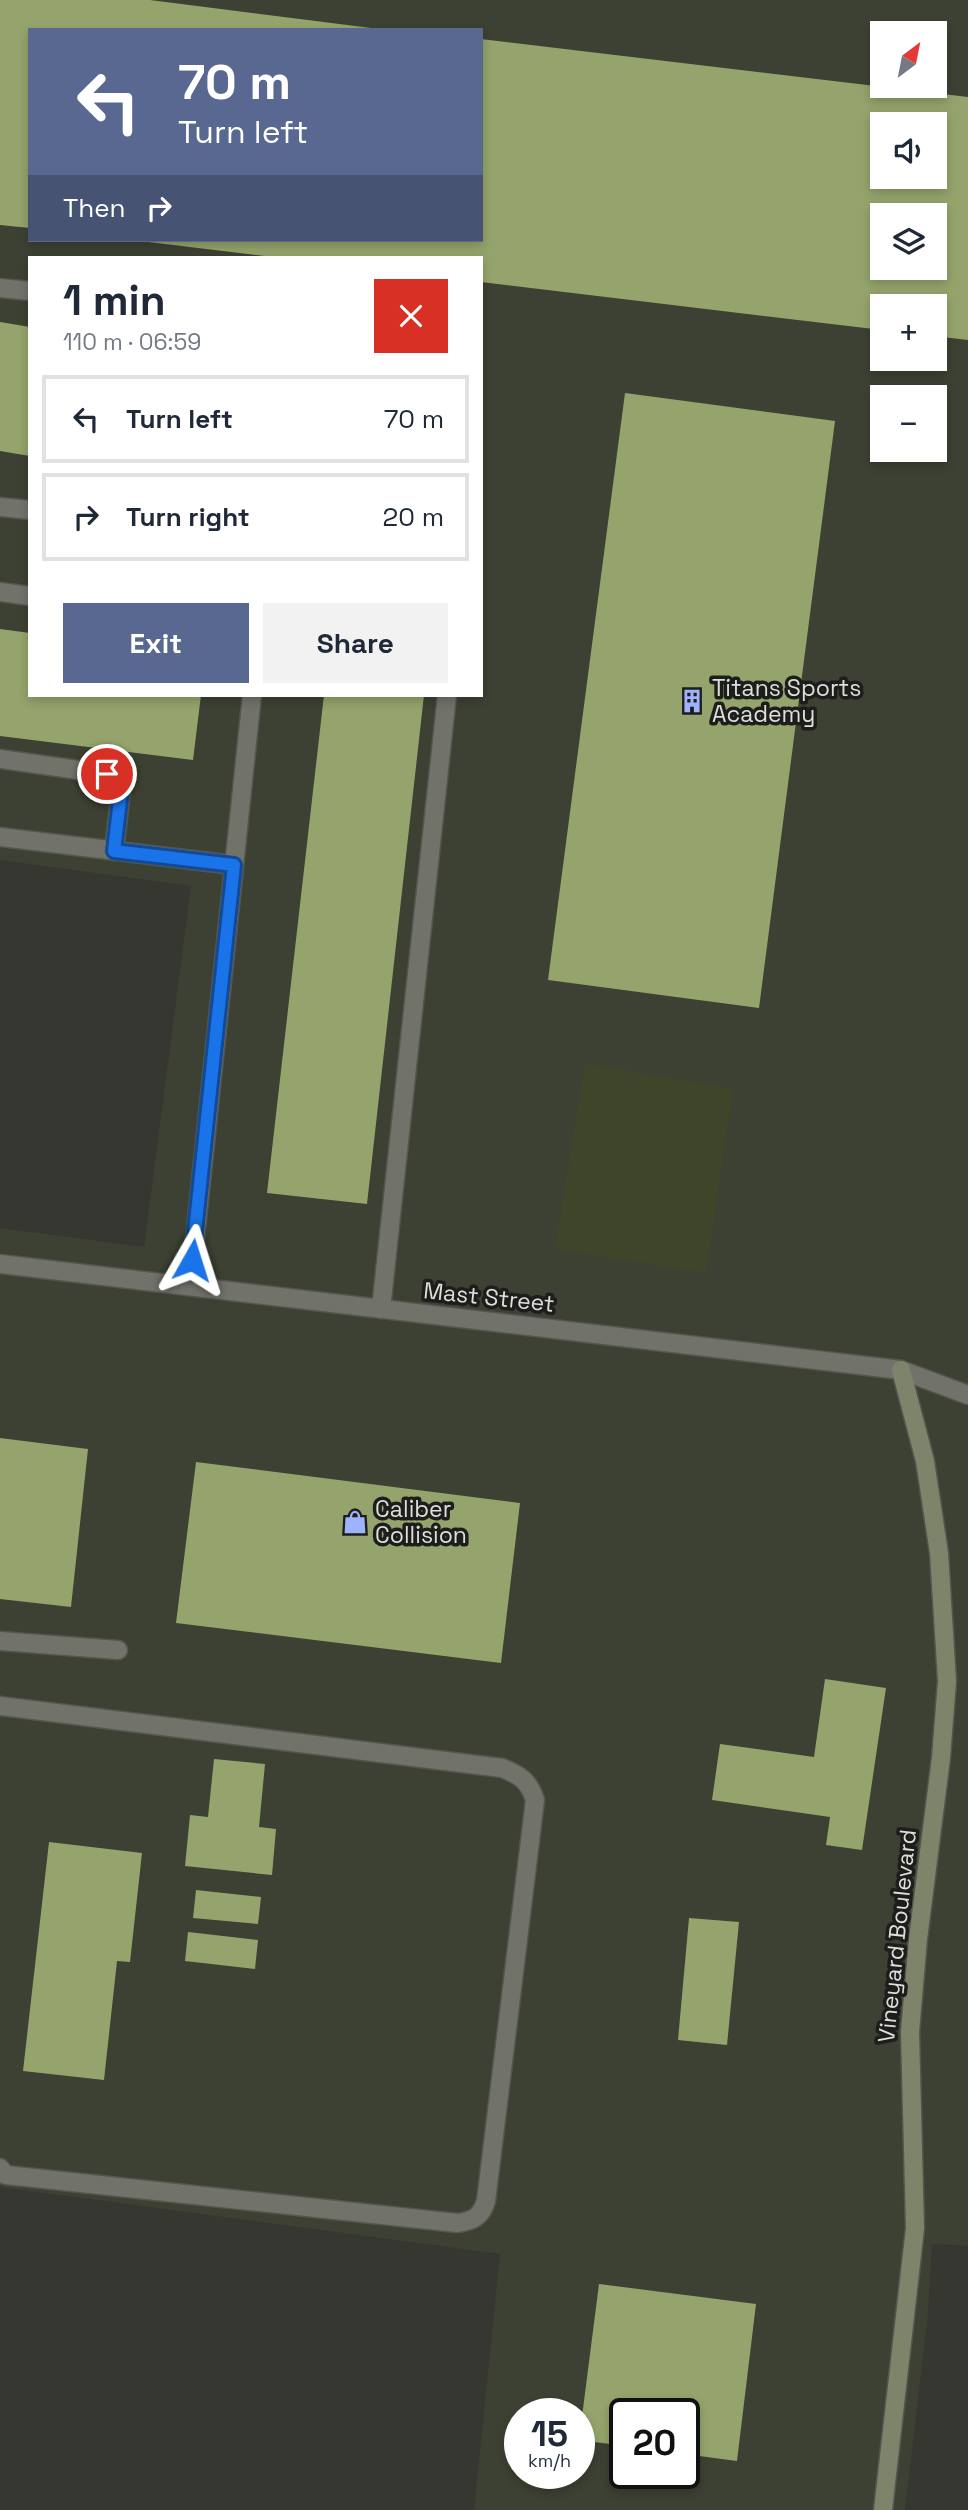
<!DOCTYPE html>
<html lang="en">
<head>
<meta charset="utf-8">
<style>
	:root { --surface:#fff; --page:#f2f2f3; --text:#1f2937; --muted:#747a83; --line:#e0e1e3; --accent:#586890 }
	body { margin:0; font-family:"Space Grotesk",sans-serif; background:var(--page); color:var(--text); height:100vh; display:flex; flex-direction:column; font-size:26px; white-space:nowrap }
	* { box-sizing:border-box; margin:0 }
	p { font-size:23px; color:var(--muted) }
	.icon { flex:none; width:38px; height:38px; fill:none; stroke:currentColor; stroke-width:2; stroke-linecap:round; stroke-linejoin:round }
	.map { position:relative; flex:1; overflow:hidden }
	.side { position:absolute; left:28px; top:256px; width:455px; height:441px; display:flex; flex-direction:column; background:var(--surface); border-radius:0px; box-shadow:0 4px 10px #0003 }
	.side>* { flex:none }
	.banner { position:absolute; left:28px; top:28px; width:455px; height:214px; border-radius:0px; box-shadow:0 4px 10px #0003; background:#586890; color:#fff; overflow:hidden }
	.needle { width:46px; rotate:32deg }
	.buttons { position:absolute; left:870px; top:21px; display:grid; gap:14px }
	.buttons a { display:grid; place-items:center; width:77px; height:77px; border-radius:0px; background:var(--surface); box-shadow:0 4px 10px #0003; font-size:35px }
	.speed { position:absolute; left:504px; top:2398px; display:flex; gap:14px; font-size:35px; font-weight:700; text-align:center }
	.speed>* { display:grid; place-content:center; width:91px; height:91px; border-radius:50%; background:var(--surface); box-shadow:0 4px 10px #0003; line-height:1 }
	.speed small { font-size:18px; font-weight:400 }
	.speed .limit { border:4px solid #111; border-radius:10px; background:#fff; color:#111 }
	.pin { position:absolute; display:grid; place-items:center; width:60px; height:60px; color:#fff; margin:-30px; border:4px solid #fff; border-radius:50%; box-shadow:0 2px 7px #0007 }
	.me { position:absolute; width:77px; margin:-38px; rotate:6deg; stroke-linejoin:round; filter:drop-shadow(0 0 5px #0008) }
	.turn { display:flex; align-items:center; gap:24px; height:147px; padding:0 35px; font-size:32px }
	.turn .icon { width:91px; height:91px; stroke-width:2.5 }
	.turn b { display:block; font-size:49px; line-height:60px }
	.then { display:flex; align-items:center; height:66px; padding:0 35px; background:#0003; gap:14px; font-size:26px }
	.round { display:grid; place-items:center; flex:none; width:74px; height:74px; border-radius:0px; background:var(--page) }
	.headline { display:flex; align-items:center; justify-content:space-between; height:119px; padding:0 35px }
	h1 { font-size:42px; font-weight:800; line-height:52px }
	.button { display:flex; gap:14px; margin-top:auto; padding:14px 35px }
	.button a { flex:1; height:80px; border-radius:0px; background:var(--accent); color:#fff; font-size:28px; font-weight:800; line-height:80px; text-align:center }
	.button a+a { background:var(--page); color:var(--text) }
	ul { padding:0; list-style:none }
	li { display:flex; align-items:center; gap:21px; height:88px; margin:0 14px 10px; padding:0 21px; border:4px solid var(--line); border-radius:0px }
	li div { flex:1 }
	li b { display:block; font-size:26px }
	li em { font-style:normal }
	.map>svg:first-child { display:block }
	.built { fill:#3d4133; fill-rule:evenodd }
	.green { fill:#3e4528 }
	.building { fill:#95a46c; fill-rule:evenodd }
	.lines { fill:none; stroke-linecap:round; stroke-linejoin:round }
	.lane-casing { stroke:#53554e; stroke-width:21 }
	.street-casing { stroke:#53554e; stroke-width:21 }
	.secondary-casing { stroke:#53554e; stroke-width:21 }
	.lane { stroke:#71736b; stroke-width:18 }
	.street { stroke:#71736b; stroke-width:18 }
	.secondary { stroke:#7d8469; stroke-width:18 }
	.route-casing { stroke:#114b97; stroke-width:18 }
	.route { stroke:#1a73e8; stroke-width:12 }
	.labels { text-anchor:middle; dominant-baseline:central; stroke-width:7; stroke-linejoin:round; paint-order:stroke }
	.poi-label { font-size:23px; fill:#dedfda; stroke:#1d1e1b; text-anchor:start }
	.street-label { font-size:23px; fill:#dedfda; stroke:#1d1e1b }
</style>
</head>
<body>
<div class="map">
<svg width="968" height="2510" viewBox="0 0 968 2510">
	<rect width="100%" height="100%" fill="#353730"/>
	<!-- built -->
	<path class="built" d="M 0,0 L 968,0 L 968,2246 L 932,2244 L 928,2314 L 905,2510 L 474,2510 L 500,2254 L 0,2187 L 0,1228 L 144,1247 L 191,886 L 0,860 ZM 30,30 L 481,30 L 481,240 L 30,240 ZM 882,33 L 934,33 L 934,86 L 882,86 ZM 882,124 L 934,124 L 934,177 L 882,177 ZM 882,215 L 934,215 L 934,268 L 882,268 ZM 30,257 L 481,257 L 481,695 L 30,695 ZM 882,306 L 934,306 L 934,359 L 882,359 ZM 882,397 L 934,397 L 934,450 L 882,450 ZM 520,2413 L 579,2413 L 579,2473 L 520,2473 ZM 625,2413 L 684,2413 L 684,2473 L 625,2473 Z"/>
	<!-- green -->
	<path class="green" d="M 585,1063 L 733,1089 L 706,1273 L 555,1249 Z"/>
	<!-- building -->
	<path class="building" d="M 0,0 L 150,0 L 387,30 L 30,30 L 30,228 L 0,225 Z
		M 481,39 L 968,97 L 968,340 L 934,336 L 934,306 L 882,306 L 882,330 L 481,282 L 481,257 L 273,257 L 140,241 L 481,240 ZM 882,124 L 934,124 L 934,177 L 882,177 ZM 882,215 L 934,215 L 934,268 L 882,268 Z
		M 0,322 L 30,327 L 30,456 L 0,451 Z
		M 625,393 L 835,421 L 759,1008 L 548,980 Z
		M 0,629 L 30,633 L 30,695 L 201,695 L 193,760 L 0,736 Z
		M 324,695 L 424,695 L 367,1204 L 267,1193 Z
		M 0,1438 L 88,1449 L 71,1607 L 0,1599 Z
		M 196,1462 L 520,1503 L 501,1663 L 176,1623 Z
		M 825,1679 L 886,1688 L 862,1850 L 826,1845 L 830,1817 L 712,1800 L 720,1744 L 814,1757 Z
		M 214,1759 L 265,1764 L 259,1827 L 276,1829 L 272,1875 L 185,1866 L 190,1815 L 208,1817 Z
		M 49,1842 L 142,1853 L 130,1962 L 117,1961 L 104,2080 L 23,2071 Z
		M 196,1890 L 261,1897 L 258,1924 L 193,1918 Z
		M 689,1918 L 739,1922 L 727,2045 L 678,2040 Z
		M 188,1932 L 258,1940 L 255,1969 L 185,1961 Z
		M 599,2284 L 756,2304 L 737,2461 L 684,2454 L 684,2413 L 625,2413 L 625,2446 L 579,2440 Z"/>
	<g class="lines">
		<!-- lane casing -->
		<g class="lane-casing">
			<path id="lane" d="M 0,288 L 30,291
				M 0,507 L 30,510
				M 0,592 L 30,596
				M 0,759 L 107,774 L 116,781 L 121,791 L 114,851
				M 0,837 L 234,865
				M 190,1286 L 252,695
				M 381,1309 L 447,695
				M 0,1641 L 118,1650
				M 0,1706 L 502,1768 C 520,1775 529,1781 535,1800 L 486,2201 C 481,2217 473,2221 457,2223 L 6,2175 L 0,2168"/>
		</g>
		<!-- street casing -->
		<g class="street-casing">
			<path id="street" d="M 0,1264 L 901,1370 L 968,1395"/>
		</g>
		<!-- secondary casing -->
		<g class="secondary-casing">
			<path id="secondary" d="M 883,2510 L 915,2228 L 910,2032 L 918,1939 L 941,1758 L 947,1681 L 939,1553 L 925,1461 L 901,1370"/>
		</g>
		<!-- lane -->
		<use href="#lane" class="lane"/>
		<!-- street -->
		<use href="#street" class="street"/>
		<!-- secondary -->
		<use href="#secondary" class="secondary"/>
	</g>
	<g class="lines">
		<!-- route casing -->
		<g class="route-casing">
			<path id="route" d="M 107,774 L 116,781 L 121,791 L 114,851 L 234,865 L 192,1260"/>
		</g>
		<!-- route -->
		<use href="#route" class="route"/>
	</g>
	<!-- icons -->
	<defs>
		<g id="building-bare" transform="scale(1.89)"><path d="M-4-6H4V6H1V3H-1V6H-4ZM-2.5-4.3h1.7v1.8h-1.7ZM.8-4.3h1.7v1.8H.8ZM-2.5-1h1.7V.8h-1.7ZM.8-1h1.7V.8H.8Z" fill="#9db4fd" stroke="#1d1e1b" stroke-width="2.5" paint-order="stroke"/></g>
		<g id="shop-bare" transform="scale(1.89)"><path d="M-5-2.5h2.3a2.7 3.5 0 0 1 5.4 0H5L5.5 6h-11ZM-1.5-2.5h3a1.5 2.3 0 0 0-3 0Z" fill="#9db4fd" stroke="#1d1e1b" stroke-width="2.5" paint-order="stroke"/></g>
	</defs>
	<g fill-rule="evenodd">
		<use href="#building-bare" x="692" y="701"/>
		<use href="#shop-bare" x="355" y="1522"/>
	</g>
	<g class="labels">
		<!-- poi labels -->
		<g class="poi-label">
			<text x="712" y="688">Titans Sports<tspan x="712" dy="26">Academy</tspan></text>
			<text x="375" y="1509">Caliber<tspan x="375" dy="26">Collision</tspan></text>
		</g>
		<!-- street labels -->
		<g class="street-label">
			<text transform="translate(489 1297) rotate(6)">Mast Street</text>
			<text transform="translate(897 1936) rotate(-84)">Vineyard Boulevard</text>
		</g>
	</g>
</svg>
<div class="buttons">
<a><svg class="needle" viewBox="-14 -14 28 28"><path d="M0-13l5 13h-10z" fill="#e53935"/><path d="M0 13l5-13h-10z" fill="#747a83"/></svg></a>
<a><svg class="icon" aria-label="sound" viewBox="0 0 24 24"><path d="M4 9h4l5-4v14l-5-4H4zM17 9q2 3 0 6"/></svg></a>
<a><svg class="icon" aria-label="layers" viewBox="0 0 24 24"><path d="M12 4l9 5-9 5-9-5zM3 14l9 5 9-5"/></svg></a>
<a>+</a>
<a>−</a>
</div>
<div class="speed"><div>15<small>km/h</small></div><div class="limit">20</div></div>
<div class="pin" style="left:107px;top:774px;background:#d93025"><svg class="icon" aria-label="arrive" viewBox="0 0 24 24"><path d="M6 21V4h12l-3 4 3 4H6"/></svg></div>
<svg class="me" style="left:192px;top:1260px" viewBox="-20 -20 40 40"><path d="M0-17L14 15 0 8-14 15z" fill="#1a73e8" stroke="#fff" stroke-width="4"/></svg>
<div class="banner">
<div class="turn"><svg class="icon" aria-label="left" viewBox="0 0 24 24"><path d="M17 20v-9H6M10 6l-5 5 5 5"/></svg><div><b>70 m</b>Turn left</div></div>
<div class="then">Then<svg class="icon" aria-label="right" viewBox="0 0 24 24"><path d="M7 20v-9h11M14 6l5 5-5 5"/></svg></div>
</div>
<section class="side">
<div class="headline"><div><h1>1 min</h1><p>110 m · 06:59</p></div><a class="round" style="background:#d93025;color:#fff"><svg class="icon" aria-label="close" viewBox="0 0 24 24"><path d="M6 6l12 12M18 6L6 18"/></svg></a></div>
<ul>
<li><svg class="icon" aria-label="left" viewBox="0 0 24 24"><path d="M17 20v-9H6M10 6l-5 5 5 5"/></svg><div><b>Turn left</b></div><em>70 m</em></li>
<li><svg class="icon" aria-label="right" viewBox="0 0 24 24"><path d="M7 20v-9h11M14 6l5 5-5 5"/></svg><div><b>Turn right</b></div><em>20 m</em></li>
</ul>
<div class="button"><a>Exit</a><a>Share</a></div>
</section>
</div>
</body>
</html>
